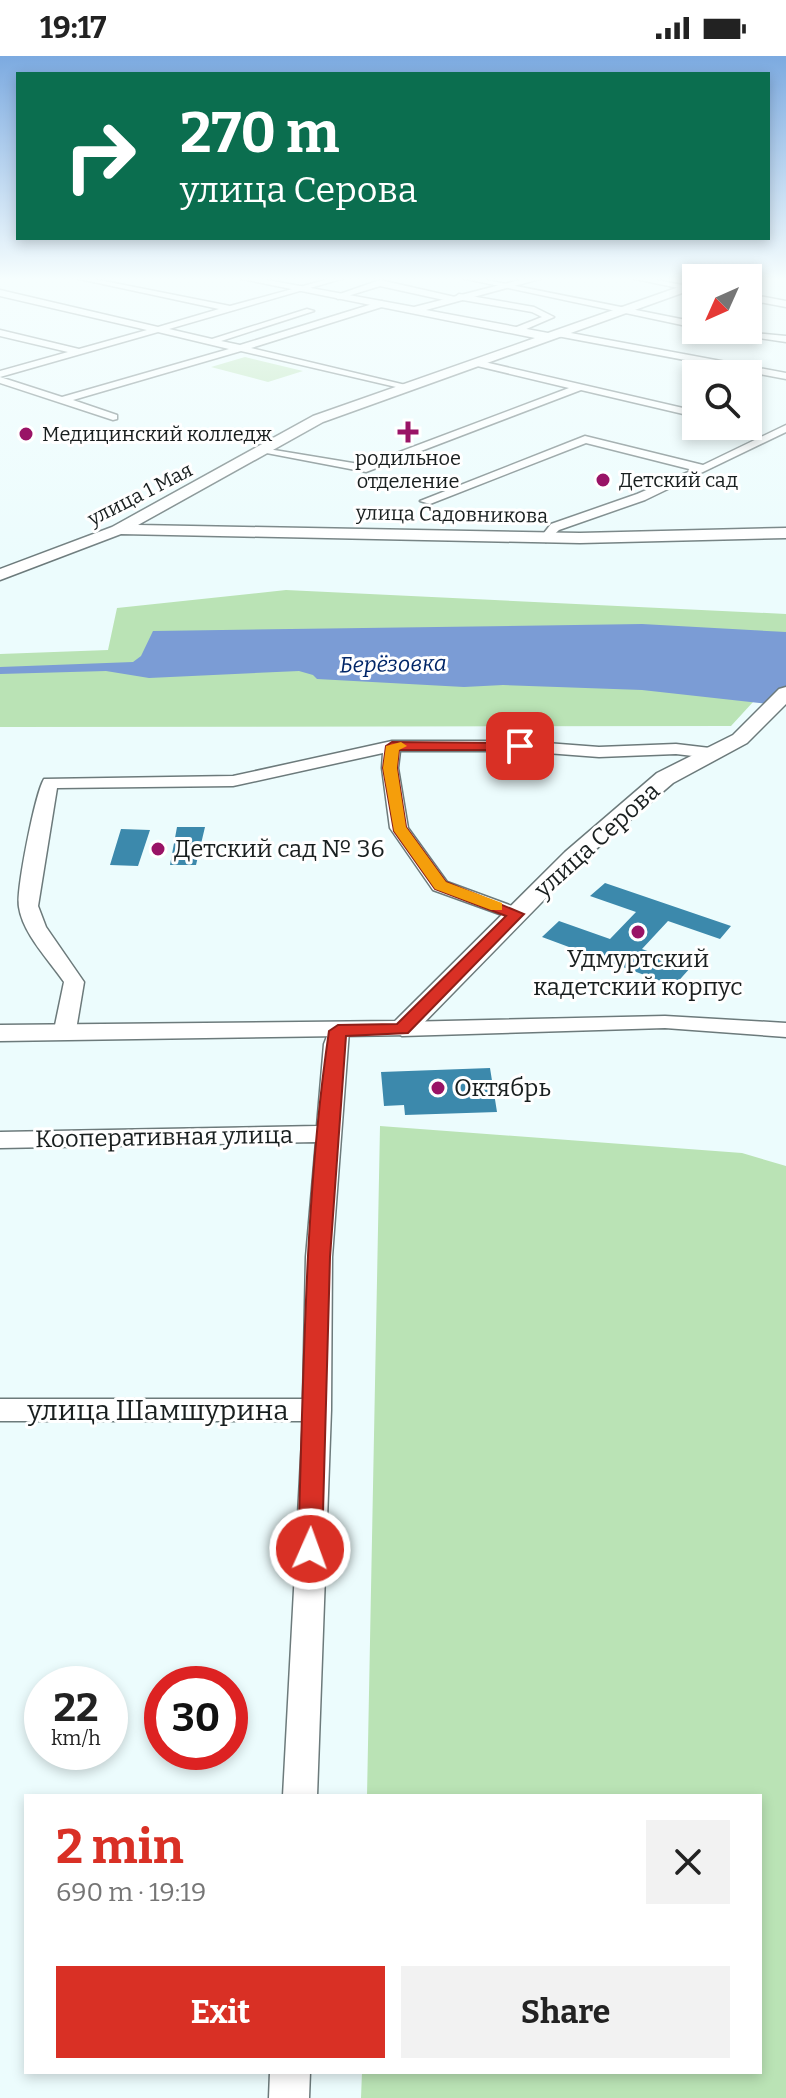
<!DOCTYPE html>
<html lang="en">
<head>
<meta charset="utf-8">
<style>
	:root { --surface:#fff; --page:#f2f2f2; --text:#222; --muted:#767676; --accent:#d93025 }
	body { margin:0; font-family:Bitter,serif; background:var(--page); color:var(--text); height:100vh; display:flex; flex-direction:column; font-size:30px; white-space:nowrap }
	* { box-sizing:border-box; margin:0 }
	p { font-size:26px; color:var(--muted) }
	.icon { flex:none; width:44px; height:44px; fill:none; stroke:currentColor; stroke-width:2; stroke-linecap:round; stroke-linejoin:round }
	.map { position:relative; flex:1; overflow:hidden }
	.panel { position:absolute; left:24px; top:1738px; width:738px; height:280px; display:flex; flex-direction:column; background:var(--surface); border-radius:0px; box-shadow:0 4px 12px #0003 }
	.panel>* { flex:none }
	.banner { position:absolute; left:16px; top:16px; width:754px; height:168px; border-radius:0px; box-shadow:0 4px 12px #0003; background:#0b6e4f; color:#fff; overflow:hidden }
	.needle { width:52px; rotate:225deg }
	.controls { position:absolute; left:682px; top:208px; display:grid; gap:16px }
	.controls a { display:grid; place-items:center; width:80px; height:80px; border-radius:0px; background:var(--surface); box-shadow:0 4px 12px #0003; font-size:40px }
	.speed { position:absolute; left:24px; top:1610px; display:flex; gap:16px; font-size:40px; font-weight:700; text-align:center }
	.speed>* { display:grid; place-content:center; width:104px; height:104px; border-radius:50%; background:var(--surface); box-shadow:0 4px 12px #0003; line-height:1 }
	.speed small { font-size:20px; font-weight:400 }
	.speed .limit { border:12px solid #d22; background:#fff; color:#111 }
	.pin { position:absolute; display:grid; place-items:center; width:68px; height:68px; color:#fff; margin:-34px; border-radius:16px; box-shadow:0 4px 12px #0006 }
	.me { position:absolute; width:88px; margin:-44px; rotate:2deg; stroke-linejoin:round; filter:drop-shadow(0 0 6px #0008) }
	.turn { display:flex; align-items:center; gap:28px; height:168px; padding:0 32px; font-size:36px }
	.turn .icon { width:104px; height:104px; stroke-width:2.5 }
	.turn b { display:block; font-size:56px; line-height:68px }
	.round { display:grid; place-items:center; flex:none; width:84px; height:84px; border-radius:0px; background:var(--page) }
	.overview { display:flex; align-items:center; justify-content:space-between; height:136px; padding:0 32px }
	h1 { font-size:48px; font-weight:700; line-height:60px; color:var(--accent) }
	.cta { display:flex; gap:16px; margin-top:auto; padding:16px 32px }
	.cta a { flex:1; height:92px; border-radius:0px; background:var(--accent); color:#fff; font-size:32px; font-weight:700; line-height:92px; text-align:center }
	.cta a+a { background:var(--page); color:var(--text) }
	.status { display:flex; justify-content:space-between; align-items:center; height:56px; padding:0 40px; background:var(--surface); direction:ltr }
	.status svg { height:22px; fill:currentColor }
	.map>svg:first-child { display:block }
	.green { fill:#bae3b5 }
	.water { fill:#7b9cd5 }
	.building { fill:#3c89ac }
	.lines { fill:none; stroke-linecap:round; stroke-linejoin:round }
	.minor-casing { stroke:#6c7a7b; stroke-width:3 }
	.major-casing { stroke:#6c7a7b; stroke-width:3 }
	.minor { fill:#fff; fill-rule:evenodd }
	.major { fill:#fff; fill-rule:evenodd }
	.route { fill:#d93025; stroke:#8d1f18; stroke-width:2 }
	.slow { fill:#f59e0b }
	.poi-dot { fill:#991366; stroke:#fff; stroke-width:3 }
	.labels { text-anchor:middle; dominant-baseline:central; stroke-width:6; stroke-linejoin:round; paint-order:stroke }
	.far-poi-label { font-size:20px; fill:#191f1f; stroke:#fff; text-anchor:start }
	.far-street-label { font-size:20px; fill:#191f1f; stroke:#fff }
	.far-water-label { font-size:22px; font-style:italic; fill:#012668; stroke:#fff }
	.street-label { font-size:24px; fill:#191f1f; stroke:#fff }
	.poi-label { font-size:24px; fill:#191f1f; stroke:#fff; text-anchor:start }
	.near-street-label { font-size:28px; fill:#191f1f; stroke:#fff }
</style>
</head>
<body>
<div class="status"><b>19:17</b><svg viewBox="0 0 49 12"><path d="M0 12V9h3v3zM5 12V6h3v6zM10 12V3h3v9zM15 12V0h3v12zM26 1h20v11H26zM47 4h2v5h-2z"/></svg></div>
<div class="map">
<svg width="786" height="2042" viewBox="0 0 786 2042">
	<rect width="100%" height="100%" fill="#ecfcfd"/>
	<!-- green -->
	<path class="green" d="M 245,301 L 303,315 L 268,326 L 211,311 Z
		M 286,534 L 786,558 L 786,610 L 731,670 L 0,671 L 0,598 L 108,594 L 117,552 Z
		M 380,1070 L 742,1097 L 786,1110 L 786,2042 L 361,2042 L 362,2016 L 760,2016 L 760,1740 L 367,1740 Z"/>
	<!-- water -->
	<path class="water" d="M 642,568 L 786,576 L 786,650 L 642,634 L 503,629 L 464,631 L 317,623 L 313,619 L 299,615 L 149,622 L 106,615 L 0,618 L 0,611 L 133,606 L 141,600 L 153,575 Z"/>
	<!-- building -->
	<path class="building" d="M 177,771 L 205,771 L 196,809 L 170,809 Z
		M 121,773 L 150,774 L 138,810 L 110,809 Z
		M 605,827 L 731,870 L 720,883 L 668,865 L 642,893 L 691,911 L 674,930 L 542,881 L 559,865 L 610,883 L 636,856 L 590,840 Z
		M 490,1012 L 497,1056 L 405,1059 L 404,1049 L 384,1050 L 381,1016 Z"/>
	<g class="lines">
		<!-- minor casing -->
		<g class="minor-casing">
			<path id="minor" d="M 70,221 L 84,221 L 230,250 L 336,221 L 348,221 L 169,273 L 212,283 L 307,253 L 314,255 L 221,285 L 240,289 L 382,245 L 385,250 L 251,292 L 414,331 L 409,334 L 241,295 L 73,344 L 117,359 L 117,363 L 113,364 L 0,327 L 0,315 L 68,296 L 0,280 L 0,274 L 79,293 L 147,274 L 0,240 L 0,234 L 158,271 L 219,253 ZM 158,276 L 229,293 L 62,341 L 0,321 Z
				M 457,221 L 471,221 L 696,266 L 696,272 Z
				M 626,221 L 642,221 L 692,231 L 688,234 Z
				M 380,224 L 455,241 L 459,238 L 534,251 L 554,261 L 517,277 L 514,272 L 542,261 L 532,256 L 457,243 L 453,246 L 380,230 L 338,243 L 334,240 Z
				M 721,274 L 786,280 L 786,286 L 726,277 Z
				M 560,275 L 786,317 L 786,323 L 557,280 Z
				M 476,304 L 696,355 L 696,361 L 581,334 L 366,416 L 256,395 L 262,392 L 365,409 L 569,332 L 473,309 Z
				M 786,369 L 786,376 L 645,444 L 559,474 L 546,486 L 540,482 L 551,468 L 637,438 L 693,414 L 586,387 L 430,448 L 420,445 L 585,380 L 703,409 Z
				M 392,685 L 520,685 L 599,691 L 676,688 L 710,692 L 718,697 L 710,702 L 676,698 L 599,701 L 520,695 L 400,695 L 398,712 L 408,772 L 447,826 L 523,854 L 526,858 L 516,864 L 433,834 L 390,772 L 382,712 L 383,697 L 233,730 L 57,732 L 38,850 L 46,871 L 84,926 L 76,974 L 72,979 L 58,979 L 54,974 L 64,926 C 49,904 23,878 19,851 C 16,835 35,738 44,723 L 233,720 Z
				M 665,960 L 786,967 L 786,981 L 665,972 L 402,980 L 391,973 L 402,966 Z
				M 338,968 L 349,975 L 332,1201 L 331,1354 L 317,1740 L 283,1740 L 303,1365 L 0,1365 L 0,1343 L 303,1343 L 306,1201 L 316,1086 L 0,1092 L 0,1076 L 317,1070 L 324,988 L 331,970 Z
				M 270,2016 L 310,2016 L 309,2042 L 269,2042 Z"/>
		</g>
		<!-- major casing -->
		<g class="major-casing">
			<path id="major" d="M 232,221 L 251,221 L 414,251 L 531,221 L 547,221 L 426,254 L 548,277 L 696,225 L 696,232 L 323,366 L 138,469 L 580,477 L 786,472 L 786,482 L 580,487 L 121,478 L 0,524 L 0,513 L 112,471 L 313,360 L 535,282 Z
				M 748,238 L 786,245 L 786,251 L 748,244 Z
				M 786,631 L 786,648 L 747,687 L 673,727 L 581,806 L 412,979 L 0,985 L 0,969 L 395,965 L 565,796 L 657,717 L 733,679 L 779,633 Z"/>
		</g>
		<!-- minor -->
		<use href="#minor" class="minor"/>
		<!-- major -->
		<use href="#major" class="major"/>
	</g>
	<!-- sky -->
	<linearGradient id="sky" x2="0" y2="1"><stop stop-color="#7caae0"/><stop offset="0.44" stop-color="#f6fefe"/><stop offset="1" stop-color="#f6fefe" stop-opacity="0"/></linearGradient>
	<rect width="786" height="506" fill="url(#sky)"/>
	<!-- route -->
	<path class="route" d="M 392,686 L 525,687 L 527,690 L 520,694 L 399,694 L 397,712 L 406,771 L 446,826 L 524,858 L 408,977 L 346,980 L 330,1201 L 322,1493 L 319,1501 L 310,1504 L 301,1501 L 298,1493 C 304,1321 304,1145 329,975 L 338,969 L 397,968 L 506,860 L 435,833 L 394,775 L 383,712 L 386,690 Z"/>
	<!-- slow -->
	<path class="slow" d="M 401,686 L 407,690 L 399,694 L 397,712 L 406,771 L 446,826 L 502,847 L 502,854 L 491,854 L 435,833 L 394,775 L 383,712 L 386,690 Z"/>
	<!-- markers -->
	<g class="poi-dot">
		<path d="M404 364h8v8h8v8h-8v8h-8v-8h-8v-8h8z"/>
		<circle cx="26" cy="378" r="8"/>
		<circle cx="603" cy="424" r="8"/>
		<circle cx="158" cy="793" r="8"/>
		<circle cx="638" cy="876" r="8"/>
		<circle cx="438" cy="1032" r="8"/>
	</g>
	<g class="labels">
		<!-- far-poi labels -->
		<g class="far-poi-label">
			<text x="42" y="378">Медицинский колледж</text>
			<text x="408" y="402" text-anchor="middle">родильное<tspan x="408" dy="23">отделение</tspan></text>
			<text x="619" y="424">Детский сад</text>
		</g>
		<!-- far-street labels -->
		<g class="far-street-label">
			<text transform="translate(140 438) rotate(-27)">улица 1 Мая</text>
			<text transform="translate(452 458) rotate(1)">улица Садовникова</text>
		</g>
		<!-- far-water labels -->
		<g class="far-water-label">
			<text transform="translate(393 608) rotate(-1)">Берёзовка</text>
		</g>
		<!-- street labels -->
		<g class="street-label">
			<text transform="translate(597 784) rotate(-42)">улица Серова</text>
			<text transform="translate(164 1081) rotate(-1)">Кооперативная улица</text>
		</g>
		<!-- poi labels -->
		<g class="poi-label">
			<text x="174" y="793">Детский сад № 36</text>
			<text x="638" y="903" text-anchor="middle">Удмуртский<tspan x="638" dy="28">кадетский корпус</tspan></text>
			<text x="454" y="1032">Октябрь</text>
		</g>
		<!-- near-street labels -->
		<g class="near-street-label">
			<text x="158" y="1354">улица Шамшурина</text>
		</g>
	</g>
</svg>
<div class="controls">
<a><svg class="needle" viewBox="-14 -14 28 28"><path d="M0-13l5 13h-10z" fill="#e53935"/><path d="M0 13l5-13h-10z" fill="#767676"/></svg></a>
<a><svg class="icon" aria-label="search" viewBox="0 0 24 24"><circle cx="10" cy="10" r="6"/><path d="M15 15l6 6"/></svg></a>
</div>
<div class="speed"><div>22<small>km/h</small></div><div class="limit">30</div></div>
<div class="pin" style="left:520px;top:690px;background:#d93025"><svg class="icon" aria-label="arrive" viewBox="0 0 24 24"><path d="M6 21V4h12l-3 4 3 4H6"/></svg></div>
<svg class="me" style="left:310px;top:1493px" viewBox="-20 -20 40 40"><circle r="17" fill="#d93025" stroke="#fff" stroke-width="3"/><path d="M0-11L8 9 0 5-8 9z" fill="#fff"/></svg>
<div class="banner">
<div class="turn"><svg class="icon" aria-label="right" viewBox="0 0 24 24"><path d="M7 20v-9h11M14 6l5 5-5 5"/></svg><div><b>270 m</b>улица Серова</div></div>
</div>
<section class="panel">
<div class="overview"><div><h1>2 min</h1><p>690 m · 19:19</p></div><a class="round"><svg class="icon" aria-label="close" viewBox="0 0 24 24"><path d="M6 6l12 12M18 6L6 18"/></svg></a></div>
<div class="cta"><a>Exit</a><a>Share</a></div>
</section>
</div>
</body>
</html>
